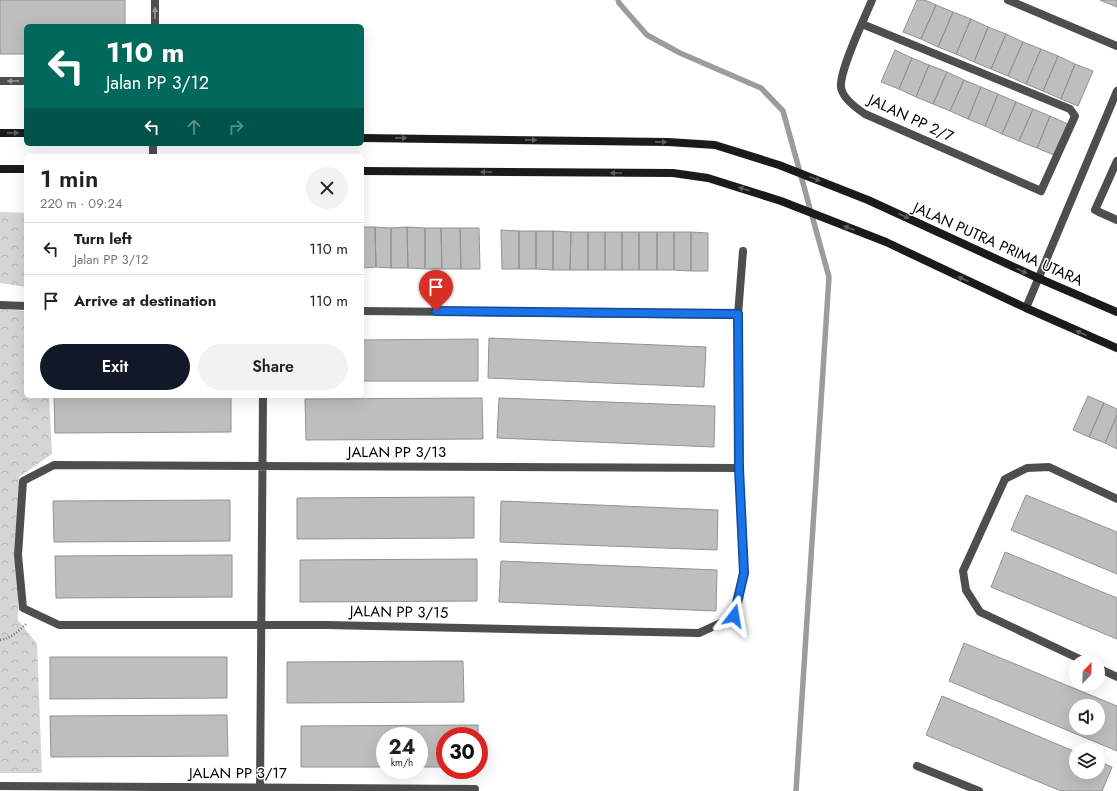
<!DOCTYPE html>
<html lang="en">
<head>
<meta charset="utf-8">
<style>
	:root { --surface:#fff; --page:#f2f2f2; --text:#222; --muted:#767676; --line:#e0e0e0; --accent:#111827 }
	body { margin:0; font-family:Jost,sans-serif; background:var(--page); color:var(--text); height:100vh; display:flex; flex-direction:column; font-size:15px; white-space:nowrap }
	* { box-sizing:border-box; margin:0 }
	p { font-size:13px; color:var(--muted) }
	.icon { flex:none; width:22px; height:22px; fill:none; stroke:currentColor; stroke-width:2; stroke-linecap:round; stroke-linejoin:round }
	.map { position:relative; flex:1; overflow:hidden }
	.side { position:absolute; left:24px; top:154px; width:340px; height:244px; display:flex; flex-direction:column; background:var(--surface); border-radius:6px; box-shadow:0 4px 16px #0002 }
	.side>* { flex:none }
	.guide { position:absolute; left:24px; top:24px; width:340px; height:122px; border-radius:6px; box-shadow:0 4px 16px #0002; background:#00695c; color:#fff; overflow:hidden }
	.needle { width:26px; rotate:23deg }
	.fabs { position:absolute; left:1069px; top:655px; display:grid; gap:8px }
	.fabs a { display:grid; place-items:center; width:36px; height:36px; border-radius:50%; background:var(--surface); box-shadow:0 4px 16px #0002; font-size:20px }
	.speed { position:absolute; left:376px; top:727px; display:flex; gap:8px; font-size:20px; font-weight:700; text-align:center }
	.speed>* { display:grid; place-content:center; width:52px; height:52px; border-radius:50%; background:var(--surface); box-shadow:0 4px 16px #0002; line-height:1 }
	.speed small { font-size:10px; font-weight:400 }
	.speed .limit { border:6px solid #d22; background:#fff; color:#111 }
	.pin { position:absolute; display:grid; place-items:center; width:34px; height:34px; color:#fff; margin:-41px -17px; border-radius:50% 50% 50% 0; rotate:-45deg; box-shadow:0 0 4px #0007 }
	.pin .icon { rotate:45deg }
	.me { position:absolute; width:44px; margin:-22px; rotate:14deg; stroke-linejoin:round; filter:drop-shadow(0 0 3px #0008) }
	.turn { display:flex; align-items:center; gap:14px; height:84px; padding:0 16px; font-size:18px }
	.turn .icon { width:52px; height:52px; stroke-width:2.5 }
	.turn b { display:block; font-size:28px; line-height:34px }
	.lanes { display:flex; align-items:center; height:38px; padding:0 16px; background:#0003; justify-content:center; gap:20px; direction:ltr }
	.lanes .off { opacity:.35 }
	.round { display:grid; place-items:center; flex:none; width:42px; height:42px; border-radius:21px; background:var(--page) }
	.overview { display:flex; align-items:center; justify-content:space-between; height:68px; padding:0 16px }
	h1 { font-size:24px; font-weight:600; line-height:30px }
	.button { display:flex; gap:8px; margin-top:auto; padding:8px 16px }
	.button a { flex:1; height:46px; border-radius:24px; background:var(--accent); color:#fff; font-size:16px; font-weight:600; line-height:46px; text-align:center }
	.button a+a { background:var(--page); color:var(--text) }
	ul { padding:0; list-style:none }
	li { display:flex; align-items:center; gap:12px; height:52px; padding:0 16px; border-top:1px solid var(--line) }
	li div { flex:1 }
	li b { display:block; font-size:15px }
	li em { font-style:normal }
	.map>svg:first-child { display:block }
	.park { fill:url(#park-crowns) }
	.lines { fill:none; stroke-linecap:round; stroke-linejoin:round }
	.stream { stroke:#9c9c9c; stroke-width:5.5 }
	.building { fill:#bebebe; stroke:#929292; fill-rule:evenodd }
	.path { stroke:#707070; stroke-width:2.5; stroke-dasharray:1 2; stroke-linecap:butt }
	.service { stroke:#4e4e4e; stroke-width:8 }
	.minor { stroke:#4e4e4e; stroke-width:8 }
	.secondary { stroke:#1b1b1b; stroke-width:8 }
	.oneway { fill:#959595 }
	.oneway2 { fill:#5f5f5f }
	.route-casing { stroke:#114b97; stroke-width:10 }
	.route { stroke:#1a73e8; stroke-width:7 }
	.labels { text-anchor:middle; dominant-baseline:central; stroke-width:3; stroke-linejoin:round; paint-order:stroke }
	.street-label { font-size:15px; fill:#000; stroke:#fff }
</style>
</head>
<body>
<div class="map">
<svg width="1117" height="791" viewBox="0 0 1117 791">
	<defs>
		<pattern id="park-crowns" width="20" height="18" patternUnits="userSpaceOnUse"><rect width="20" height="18" fill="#d5d5d5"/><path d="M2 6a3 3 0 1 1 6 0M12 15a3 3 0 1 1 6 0" fill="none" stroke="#b5b5b5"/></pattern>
	</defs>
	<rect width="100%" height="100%" fill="#fff"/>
	<!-- park -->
	<path class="park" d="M 0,212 L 26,213 L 26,287 L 0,283 Z
		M 0,309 L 26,311 L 26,396 L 49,396 L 52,454 L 19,477 L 18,620 L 37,644 L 42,773 L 0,773 Z"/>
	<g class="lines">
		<!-- stream -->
		<path class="stream" d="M 618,0 L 619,3 L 647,35 L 680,53 L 761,88 L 783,111 L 829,277 L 796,791"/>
	</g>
	<!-- building -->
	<path class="building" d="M 0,0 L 125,0 L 125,26 L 26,26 L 26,54 L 0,54 Z
		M 917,0 L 925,0 L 936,5 L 921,39 L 903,32 Z
		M 1100,0 L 1117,0 L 1117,7 Z
		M 936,5 L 953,12 L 938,47 L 921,39 Z
		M 953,12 L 971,19 L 956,54 L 938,47 Z
		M 971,19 L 988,27 L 974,62 L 956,54 Z
		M 988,27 L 1006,34 L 991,69 L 974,62 Z
		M 1006,34 L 1023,42 L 1008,76 L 991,69 Z
		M 1023,42 L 1041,49 L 1026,84 L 1008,76 Z
		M 1041,49 L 1058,56 L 1043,91 L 1026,84 Z
		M 895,50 L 912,58 L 899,89 L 881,82 Z
		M 1058,56 L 1075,64 L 1061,99 L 1043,91 Z
		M 912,58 L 929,65 L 916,97 L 899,89 Z
		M 1075,64 L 1093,71 L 1078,106 L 1061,99 Z
		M 929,65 L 947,72 L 933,104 L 916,97 Z
		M 947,72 L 964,80 L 950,111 L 933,104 Z
		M 964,80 L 981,87 L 968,119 L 950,111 Z
		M 981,87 L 998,94 L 985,126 L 968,119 Z
		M 998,94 L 1016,102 L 1002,134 L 985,126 Z
		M 1016,102 L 1033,109 L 1019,141 L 1002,134 Z
		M 1033,109 L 1050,116 L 1037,148 L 1019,141 Z
		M 1050,116 L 1068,124 L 1054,155 L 1037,148 Z
		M 362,227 L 375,227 L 376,267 L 362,268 Z
		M 375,227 L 391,228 L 391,268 L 376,267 Z
		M 407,227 L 425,228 L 425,269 L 408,268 Z
		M 407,227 L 408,268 L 391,268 L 391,228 Z
		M 425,228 L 441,228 L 442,269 L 425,269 Z
		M 441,228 L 460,228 L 461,269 L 442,269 Z
		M 460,228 L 479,228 L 480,269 L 461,269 Z
		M 501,230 L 519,231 L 519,269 L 502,269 Z
		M 519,231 L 536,231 L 536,269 L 519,269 Z
		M 536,231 L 553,231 L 553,270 L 536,269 Z
		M 553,231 L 571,232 L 570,270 L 553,270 Z
		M 571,232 L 588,232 L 588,270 L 570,270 Z
		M 588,232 L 605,232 L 605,270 L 588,270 Z
		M 605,232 L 622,232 L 622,270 L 605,270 Z
		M 622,232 L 639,232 L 639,270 L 622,270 Z
		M 639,232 L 657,232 L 657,270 L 639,270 Z
		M 657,232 L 674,232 L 674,270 L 657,270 Z
		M 674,232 L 691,232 L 691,271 L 674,270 Z
		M 691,232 L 708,233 L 708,271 L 691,271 Z
		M 489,338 L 706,347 L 704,387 L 488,378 Z
		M 478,339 L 478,381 L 362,381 L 362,340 Z
		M 54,396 L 231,396 L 231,432 L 55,433 Z
		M 1088,396 L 1104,403 L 1089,437 L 1073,430 Z
		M 482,398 L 483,439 L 306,440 L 305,399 Z
		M 499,398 L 715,406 L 714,447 L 497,438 Z
		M 1104,403 L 1117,409 L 1117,415 L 1105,443 L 1089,437 Z
		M 1117,415 L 1117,449 L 1105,443 Z
		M 1026,495 L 1117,532 L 1117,574 L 1011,530 Z
		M 474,497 L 474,538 L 297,539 L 297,498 Z
		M 230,500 L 230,541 L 54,542 L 53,501 Z
		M 501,501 L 718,510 L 717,550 L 500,542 Z
		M 1005,552 L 1117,598 L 1117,639 L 991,587 Z
		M 232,555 L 232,597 L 56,598 L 55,556 Z
		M 477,559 L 477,601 L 300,602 L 300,560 Z
		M 501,561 L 717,570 L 716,611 L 499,602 Z
		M 964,643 L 1117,706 L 1117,751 L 949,681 ZM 1076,706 L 1098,706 L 1098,728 L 1076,728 Z
		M 50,657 L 227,657 L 227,698 L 50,699 Z
		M 463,661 L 464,702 L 287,703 L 287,662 Z
		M 942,696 L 1076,752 L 1076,772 L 1098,772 L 1098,761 L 1112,767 L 1102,791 L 1061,791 L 926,735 Z
		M 227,715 L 228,756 L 51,757 L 50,716 Z
		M 478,725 L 478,736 L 445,736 L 445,767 L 419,767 L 419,736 L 385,736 L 385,767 L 301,767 L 301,726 Z"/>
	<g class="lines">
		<!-- path -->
		<path class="path" d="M 0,640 C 11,638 18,632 26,624"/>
		<!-- service -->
		<path class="service" d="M 862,24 L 1070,109 L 1075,116 L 1041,191
			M 155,26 L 155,0
			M 0,81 L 26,81
			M 153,156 L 153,144
			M 1099,212 L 1095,210 L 1117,161"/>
		<!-- minor -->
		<path class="minor" d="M 872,0 C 865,17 839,71 841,87 C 842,98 856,108 865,114 L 1041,191
			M 1008,0 L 1117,46
			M 1099,212 L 1117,220
			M 0,305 L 26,306
			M 1026,308 L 1117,91
			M 362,311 L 738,315
			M 739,468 L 54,465 L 23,481 L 18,555 L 23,608 L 59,625 L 327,625 L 699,633 L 734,617 L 744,573 L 739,468 L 738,315 L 743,251
			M 1086,662 L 980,612 L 966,590 L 963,571 L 1005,479 L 1027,468 L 1049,467 L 1117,499
			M 1098,668 L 1117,677
			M 917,766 L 979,791
			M 0,786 L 475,789
			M 260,791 L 263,396"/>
		<!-- secondary -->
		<path class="secondary" d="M 0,133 L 26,133
			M 362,138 L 668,142 L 715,145 L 779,165 L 868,200 L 1038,278 L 1117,312
			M 0,169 L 26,169
			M 362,171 L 673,173 L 708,178 L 781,201 L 886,242 L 1026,308 L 1117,348"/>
	</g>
	<!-- one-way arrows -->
	<defs><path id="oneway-solid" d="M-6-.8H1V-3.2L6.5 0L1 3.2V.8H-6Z"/></defs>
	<g class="oneway">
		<use href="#oneway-solid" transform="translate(155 13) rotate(-89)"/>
		<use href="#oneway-solid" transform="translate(13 81) rotate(179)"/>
	</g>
	<g class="oneway2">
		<use href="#oneway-solid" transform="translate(13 133) rotate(1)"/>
		<use href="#oneway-solid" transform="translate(401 138) rotate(1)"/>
		<use href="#oneway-solid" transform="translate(531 140) rotate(1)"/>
		<use href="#oneway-solid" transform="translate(661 142) rotate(1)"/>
		<use href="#oneway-solid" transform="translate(486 172) rotate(-180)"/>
		<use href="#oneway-solid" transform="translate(616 173) rotate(-180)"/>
		<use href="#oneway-solid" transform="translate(815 179) rotate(21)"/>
		<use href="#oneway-solid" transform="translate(744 189) rotate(-162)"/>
		<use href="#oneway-solid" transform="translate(904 216) rotate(25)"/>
		<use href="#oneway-solid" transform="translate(849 228) rotate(-159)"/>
		<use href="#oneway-solid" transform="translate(1022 271) rotate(25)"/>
		<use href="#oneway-solid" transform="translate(963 279) rotate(-155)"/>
		<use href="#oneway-solid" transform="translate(1081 333) rotate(-156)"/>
	</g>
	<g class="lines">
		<!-- route casing -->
		<g class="route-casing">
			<path id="route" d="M 436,311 L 738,314 L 739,468 L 744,573 L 734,616"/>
		</g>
		<!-- route -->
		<use href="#route" class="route"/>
	</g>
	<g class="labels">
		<!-- street labels -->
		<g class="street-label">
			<text transform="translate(911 118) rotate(25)">JALAN PP 2/7</text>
			<text transform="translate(998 244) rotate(24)">JALAN PUTRA PRIMA UTARA</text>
			<text x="397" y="452">JALAN PP 3/13</text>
			<text transform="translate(399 612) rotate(1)">JALAN PP 3/15</text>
			<text x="238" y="773">JALAN PP 3/17</text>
		</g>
	</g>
</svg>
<div class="fabs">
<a><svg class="needle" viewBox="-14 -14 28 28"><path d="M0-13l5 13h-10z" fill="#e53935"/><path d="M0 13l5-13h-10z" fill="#767676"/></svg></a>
<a><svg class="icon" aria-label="sound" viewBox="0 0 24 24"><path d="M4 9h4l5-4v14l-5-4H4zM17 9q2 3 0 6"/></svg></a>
<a><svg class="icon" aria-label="layers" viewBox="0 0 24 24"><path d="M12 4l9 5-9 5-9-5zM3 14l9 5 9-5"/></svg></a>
</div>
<div class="speed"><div>24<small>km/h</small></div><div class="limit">30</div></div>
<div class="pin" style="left:436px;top:311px;background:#d93025"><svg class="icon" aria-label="arrive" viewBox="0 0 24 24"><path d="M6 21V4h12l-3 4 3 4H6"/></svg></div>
<svg class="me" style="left:734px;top:616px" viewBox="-20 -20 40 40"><path d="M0-17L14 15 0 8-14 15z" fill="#1a73e8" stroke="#fff" stroke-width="4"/></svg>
<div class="guide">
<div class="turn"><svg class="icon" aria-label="left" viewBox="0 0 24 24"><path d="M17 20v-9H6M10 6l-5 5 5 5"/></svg><div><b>110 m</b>Jalan PP 3/12</div></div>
<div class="lanes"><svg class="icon" aria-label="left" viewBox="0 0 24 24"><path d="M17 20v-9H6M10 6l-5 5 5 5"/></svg><svg class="icon off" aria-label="ahead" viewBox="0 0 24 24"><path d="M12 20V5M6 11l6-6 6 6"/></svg><svg class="icon off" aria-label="right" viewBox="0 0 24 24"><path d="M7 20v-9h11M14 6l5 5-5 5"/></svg></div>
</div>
<section class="side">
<div class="overview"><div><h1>1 min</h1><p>220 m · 09:24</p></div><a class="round"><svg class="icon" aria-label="close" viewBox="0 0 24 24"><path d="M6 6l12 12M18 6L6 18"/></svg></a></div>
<ul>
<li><svg class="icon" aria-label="left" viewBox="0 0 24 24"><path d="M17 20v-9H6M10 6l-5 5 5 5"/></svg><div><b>Turn left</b><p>Jalan PP 3/12</p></div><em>110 m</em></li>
<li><svg class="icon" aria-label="arrive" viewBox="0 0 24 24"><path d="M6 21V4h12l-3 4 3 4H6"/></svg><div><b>Arrive at destination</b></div><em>110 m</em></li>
</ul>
<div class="button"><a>Exit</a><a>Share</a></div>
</section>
</div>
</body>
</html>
